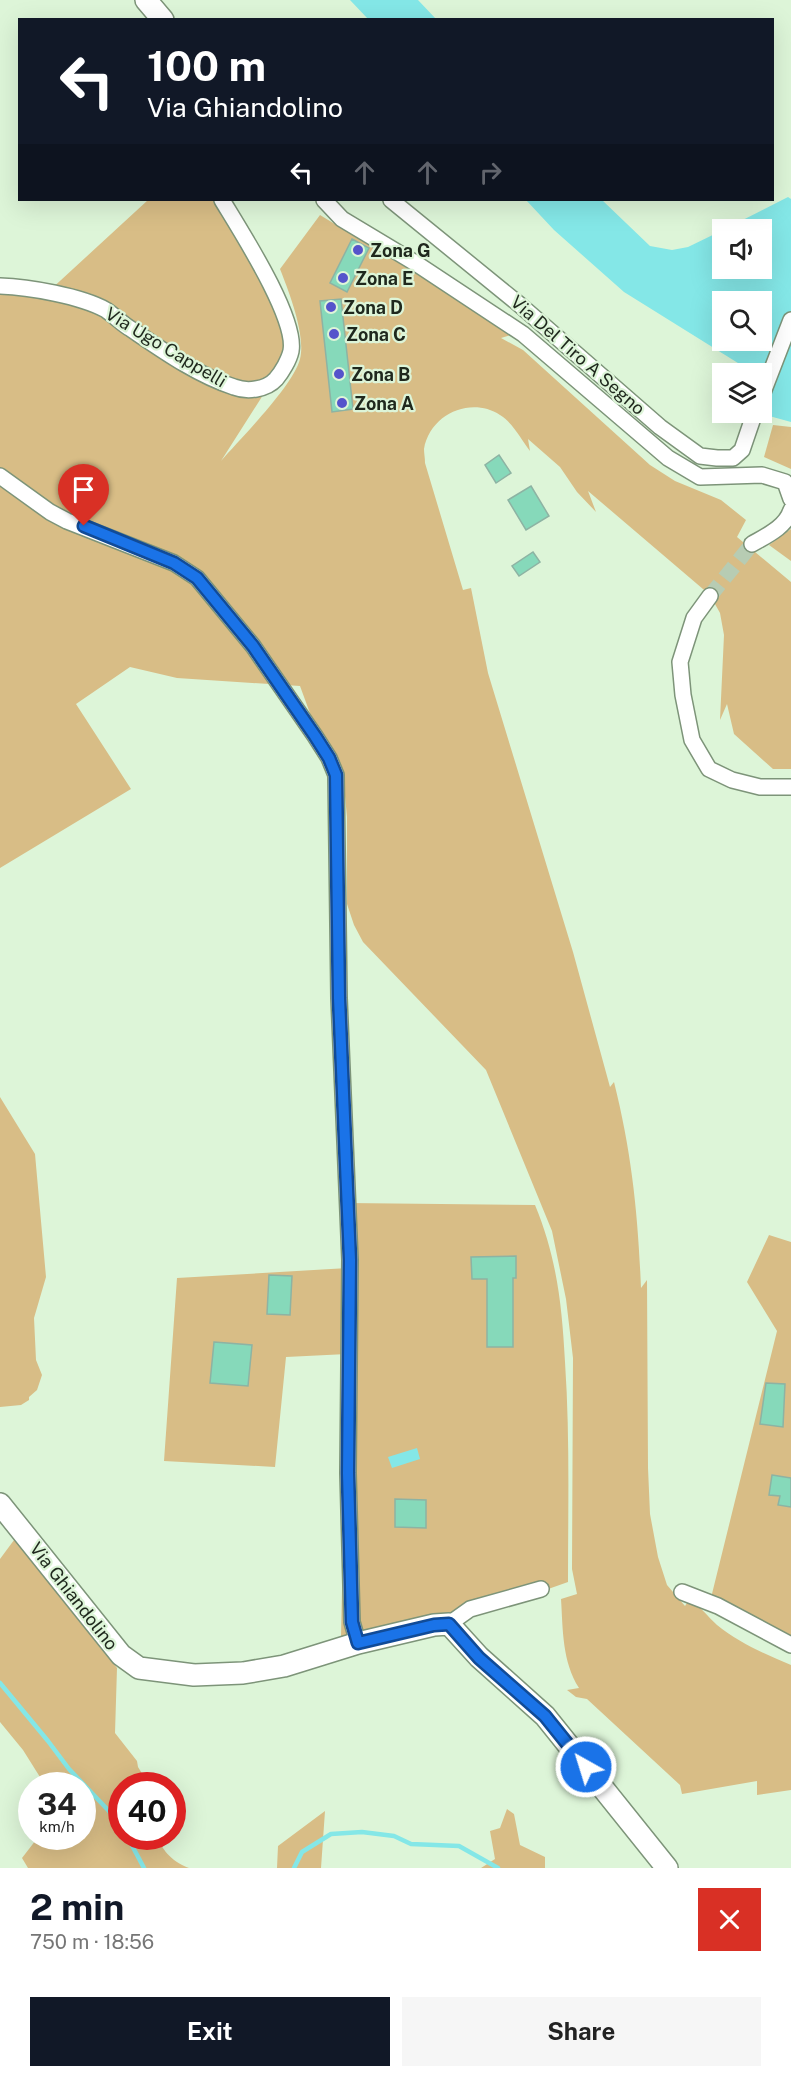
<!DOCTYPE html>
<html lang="en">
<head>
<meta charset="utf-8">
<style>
	:root { --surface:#fff; --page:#f6f6f6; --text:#222; --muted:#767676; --accent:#111827 }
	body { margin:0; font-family:"Public Sans",sans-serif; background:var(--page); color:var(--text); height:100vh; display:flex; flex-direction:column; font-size:22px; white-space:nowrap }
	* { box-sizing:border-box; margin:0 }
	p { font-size:20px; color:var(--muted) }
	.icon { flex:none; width:33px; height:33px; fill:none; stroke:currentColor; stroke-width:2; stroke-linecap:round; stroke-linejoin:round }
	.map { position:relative; height:1868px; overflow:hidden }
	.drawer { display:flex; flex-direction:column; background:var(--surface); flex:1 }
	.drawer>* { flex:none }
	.top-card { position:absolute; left:18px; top:18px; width:756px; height:183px; border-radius:0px; box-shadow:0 6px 24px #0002; background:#111827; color:#fff; overflow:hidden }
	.fabs { position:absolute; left:712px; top:219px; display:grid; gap:12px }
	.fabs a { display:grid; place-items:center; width:60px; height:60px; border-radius:0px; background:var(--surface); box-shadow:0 6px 24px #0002; font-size:30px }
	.speed { position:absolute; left:18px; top:1772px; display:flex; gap:12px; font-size:30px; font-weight:700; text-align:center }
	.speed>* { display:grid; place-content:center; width:78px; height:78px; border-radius:50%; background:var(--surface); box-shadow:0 6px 24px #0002; line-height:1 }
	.speed small { font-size:15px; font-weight:400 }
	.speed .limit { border:9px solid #d22; background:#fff; color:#111 }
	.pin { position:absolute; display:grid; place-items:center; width:51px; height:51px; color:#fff; margin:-62px -26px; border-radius:50% 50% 50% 0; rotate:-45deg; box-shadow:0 0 6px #0007 }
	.pin .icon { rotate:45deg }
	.me { position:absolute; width:66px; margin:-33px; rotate:321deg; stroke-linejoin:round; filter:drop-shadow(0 0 4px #0008) }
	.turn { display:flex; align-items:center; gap:21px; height:126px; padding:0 30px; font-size:27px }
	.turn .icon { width:78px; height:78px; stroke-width:2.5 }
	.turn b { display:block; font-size:42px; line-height:51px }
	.lanes { display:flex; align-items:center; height:57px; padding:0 30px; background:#0003; justify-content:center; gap:30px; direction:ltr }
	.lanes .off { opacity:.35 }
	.round { display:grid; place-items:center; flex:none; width:63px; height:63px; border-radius:0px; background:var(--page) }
	.headline { display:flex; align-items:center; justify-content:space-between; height:102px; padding:0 30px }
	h1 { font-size:36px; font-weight:700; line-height:45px; color:var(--accent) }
	.cta { display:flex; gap:12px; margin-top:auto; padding:12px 30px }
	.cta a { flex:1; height:69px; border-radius:0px; background:var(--accent); color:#fff; font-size:24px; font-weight:700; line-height:69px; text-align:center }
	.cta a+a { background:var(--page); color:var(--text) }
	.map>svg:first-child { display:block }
	.green { fill:#d8bd86 }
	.water { fill:#84e7e7; fill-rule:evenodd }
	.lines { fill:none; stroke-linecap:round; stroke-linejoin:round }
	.stream { stroke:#84e7e7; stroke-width:4.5 }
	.building { fill:#86d9ba; stroke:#8db3a3; stroke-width:1.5 }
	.street-tunnel { stroke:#b7ccb3; stroke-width:15; stroke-dasharray:15 8; stroke-linecap:butt }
	.street-casing { stroke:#7d9479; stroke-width:18 }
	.secondary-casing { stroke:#7d9479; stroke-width:24 }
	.street { stroke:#fff; stroke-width:15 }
	.secondary { stroke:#fff; stroke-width:21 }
	.route-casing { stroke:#114b97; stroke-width:15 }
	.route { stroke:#1a73e8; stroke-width:10 }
	.poi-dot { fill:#5554cb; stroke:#ddf5d8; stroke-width:2 }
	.labels { text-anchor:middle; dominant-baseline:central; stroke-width:4.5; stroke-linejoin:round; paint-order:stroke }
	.poi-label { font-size:18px; font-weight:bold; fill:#1f281d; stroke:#ddf5d8; text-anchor:start }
	.street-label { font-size:18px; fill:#1f281d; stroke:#ddf5d8 }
</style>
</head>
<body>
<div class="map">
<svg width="791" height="1868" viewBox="0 0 791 1868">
	<rect width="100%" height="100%" fill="#ddf5d8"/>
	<!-- green -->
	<path class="green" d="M 148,200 L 222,200 L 289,333 L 291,351 L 221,461 C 241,438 293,386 300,359 C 306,335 289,292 280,269 L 320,215 L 510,331 L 511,335 L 501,338 L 523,350 L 650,465 L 675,481 L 721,500 L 746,520 L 737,537 L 791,582 L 791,769 L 773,769 L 734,734 L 727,704 L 720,720 L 724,635 L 720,613 L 710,595 L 588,491 L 596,512 L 577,492 L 560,467 L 528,439 L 530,451 C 521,439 513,423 500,415 C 471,396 430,414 424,449 C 424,453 425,458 425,463 L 463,590 L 471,588 L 488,673 L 573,952 L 610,1087 L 614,1082 C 632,1154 638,1215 641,1288 L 647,1280 L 648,1468 L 650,1514 L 658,1557 L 667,1585 L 685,1606 L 689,1600 C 701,1606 707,1616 717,1625 C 739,1643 765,1654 791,1665 L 791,1790 L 757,1795 L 757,1781 L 682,1794 L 680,1785 L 587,1699 L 576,1697 L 567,1690 L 579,1688 C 562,1661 563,1630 561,1599 L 577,1594 L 572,1569 L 573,1358 L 566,1299 L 552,1231 L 486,1070 L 363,942 L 354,925 L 347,904 L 347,817 L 343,775 L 338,759 L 311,716 L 300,686 L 177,678 L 130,667 L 76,704 L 131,789 L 0,868 L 0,286 L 48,292 Z
		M 773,425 L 791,427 L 791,469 L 764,457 Z
		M 791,529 L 791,561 L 769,545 Z
		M 0,1097 L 35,1154 L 46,1277 L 34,1318 L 36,1360 L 42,1375 L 37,1390 L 29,1397 L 29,1400 L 21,1405 L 0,1407 Z
		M 347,1203 L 535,1205 C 557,1258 562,1306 565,1362 C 570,1435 568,1509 568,1582 L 449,1624 L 341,1637 L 347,1354 L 286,1357 L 275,1467 L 164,1461 L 177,1278 L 348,1268 Z
		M 769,1235 L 791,1242 L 791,1653 L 708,1610 L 777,1331 L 747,1282 Z
		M 17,1536 L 117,1668 L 115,1733 L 137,1761 L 138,1767 L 149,1785 L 122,1785 L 122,1836 L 158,1836 C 161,1851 175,1863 189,1868 L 28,1868 L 22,1858 L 39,1836 L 82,1836 L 82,1785 L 45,1785 L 23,1750 L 0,1722 L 0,1559 Z
		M 507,1809 L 514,1814 L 520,1845 L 545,1857 L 545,1868 L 481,1868 L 495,1859 L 490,1831 L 500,1828 Z
		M 325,1811 L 321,1868 L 277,1868 L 278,1846 Z"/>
	<!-- water -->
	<path class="water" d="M 350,0 L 418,0 L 436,19 L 368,19 Z
		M 788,197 L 791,199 L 791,422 L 758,413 L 762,412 L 762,374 L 754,373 L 624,292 L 554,230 L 526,200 L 602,200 L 650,246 L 672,250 L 688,247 L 723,230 L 723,268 L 762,268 L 762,230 L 723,230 ZM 723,302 L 762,302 L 762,340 L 723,340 Z
		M 417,1448 L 420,1459 L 392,1468 L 388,1457 Z"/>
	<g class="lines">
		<!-- stream -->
		<path class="stream" d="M 0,1683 L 48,1741 L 69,1769 L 108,1810 L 122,1829
			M 127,1836 L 144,1868
			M 294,1868 L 302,1852 L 331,1834 L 362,1832 L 394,1836 L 411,1844 L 459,1846 L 498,1868"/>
	</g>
	<!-- building -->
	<path class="building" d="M 352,239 L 369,248 L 347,292 L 330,283 Z
		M 341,299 L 353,409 L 332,412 L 320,301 Z
		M 499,455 L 511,473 L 496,483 L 485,465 Z
		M 531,486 L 549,516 L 526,530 L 508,500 Z
		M 533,552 L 540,562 L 519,576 L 512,566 Z
		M 516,1256 L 516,1278 L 513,1278 L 513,1347 L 487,1347 L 487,1279 L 472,1279 L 471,1257 Z
		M 269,1275 L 292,1276 L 290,1315 L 267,1314 Z
		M 214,1342 L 252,1345 L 248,1386 L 210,1383 Z
		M 766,1383 L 785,1384 L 783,1427 L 760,1424 Z
		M 772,1475 L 791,1478 L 791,1507 L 778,1505 L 780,1496 L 769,1495 Z
		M 395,1499 L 426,1500 L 426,1528 L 395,1527 Z"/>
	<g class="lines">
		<!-- street-tunnel -->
		<path class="street-tunnel" d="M 710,596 L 752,544"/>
		<!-- street casing -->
		<g class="street-casing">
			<path id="street" d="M 324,200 L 342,219 L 417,264 L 523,334 L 668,458 L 700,477 L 762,475 L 785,482 L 791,499
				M 391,200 L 520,305 L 660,427 L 700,456 L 717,458 L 733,458 L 742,450 L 755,412
				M 0,286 C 29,287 81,296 106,310 C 115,316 122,324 131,329 C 162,350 197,375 234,387 C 247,392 266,390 276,379 C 282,372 289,360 291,351 C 297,318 240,230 222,200
				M 762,395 L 791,320
				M 0,476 L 50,512 L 67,521 L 174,563 L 197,578 L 253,646 L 315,736 L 329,758 L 336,775 L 339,998 L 350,1260 L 348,1473 L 352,1622 L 358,1643
				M 752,544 C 766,536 786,527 791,510
				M 710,596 L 694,618 L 680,662 L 683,695 L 692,740 L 709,769 L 732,780 L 760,787 L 791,787
				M 682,1592 L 718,1606 L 791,1645
				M 449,1624 L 470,1609 L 541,1589"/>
		</g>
		<!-- secondary casing -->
		<g class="secondary-casing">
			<path id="secondary" d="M 146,0 L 163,20
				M 0,1504 L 121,1655 L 139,1668 L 194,1675 L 243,1673 L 284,1666 L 358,1643 L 434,1625 L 449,1624 L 479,1657 L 545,1716 L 667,1868"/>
		</g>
		<!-- street -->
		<use href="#street" class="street"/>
		<!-- secondary -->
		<use href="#secondary" class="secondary"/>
	</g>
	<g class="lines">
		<!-- route casing -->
		<g class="route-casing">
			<path id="route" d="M 84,526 L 174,563 L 197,578 L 253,646 L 315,736 L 329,758 L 336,775 L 339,998 L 350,1260 L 348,1473 L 352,1622 L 358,1643 L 434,1625 L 449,1624 L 479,1658 L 545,1716 L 586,1767"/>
		</g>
		<!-- route -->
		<use href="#route" class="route"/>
	</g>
	<!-- markers -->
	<g class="poi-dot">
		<circle cx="358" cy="250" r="6"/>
		<circle cx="343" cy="278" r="6"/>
		<circle cx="331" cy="307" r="6"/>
		<circle cx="334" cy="334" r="6"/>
		<circle cx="339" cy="374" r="6"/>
		<circle cx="342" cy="403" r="6"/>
	</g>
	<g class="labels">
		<!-- poi labels -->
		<g class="poi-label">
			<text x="370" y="250">Zona G</text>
			<text x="355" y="278">Zona E</text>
			<text x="343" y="307">Zona D</text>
			<text x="346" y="334">Zona C</text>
			<text x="351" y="374">Zona B</text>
			<text x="354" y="403">Zona A</text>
		</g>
		<!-- street labels -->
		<g class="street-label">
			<text transform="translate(166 347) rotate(31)">Via Ugo Cappelli</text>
			<text transform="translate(578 355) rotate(41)">Via Del Tiro A Segno</text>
			<text transform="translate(74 1596) rotate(52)">Via Ghiandolino</text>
		</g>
	</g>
</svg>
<div class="fabs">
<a><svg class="icon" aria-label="sound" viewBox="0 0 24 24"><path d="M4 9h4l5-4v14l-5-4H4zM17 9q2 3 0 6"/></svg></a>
<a><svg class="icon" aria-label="search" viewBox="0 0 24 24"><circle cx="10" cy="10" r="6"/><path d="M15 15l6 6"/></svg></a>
<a><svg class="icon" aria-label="layers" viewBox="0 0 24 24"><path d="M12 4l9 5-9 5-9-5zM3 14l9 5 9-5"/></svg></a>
</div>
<div class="speed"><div>34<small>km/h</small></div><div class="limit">40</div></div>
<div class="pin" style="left:84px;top:526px;background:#d93025"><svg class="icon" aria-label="arrive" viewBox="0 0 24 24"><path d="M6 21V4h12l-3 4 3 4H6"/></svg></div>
<svg class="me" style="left:586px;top:1767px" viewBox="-20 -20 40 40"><circle r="17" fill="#1a73e8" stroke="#fff" stroke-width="3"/><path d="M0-11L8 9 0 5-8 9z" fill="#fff"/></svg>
<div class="top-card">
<div class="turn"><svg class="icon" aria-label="left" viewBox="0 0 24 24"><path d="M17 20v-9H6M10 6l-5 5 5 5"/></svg><div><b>100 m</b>Via Ghiandolino</div></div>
<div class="lanes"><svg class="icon" aria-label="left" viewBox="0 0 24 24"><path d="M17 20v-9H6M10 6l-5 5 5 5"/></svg><svg class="icon off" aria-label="ahead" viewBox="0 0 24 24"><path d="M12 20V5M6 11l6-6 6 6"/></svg><svg class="icon off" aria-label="ahead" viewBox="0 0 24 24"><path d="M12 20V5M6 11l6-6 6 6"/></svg><svg class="icon off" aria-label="right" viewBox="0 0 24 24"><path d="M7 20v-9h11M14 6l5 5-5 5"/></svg></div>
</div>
</div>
<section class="drawer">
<div class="headline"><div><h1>2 min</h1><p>750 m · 18:56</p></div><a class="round" style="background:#d93025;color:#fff"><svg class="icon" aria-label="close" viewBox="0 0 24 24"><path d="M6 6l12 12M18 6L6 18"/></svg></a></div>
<div class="cta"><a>Exit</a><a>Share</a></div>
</section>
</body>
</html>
